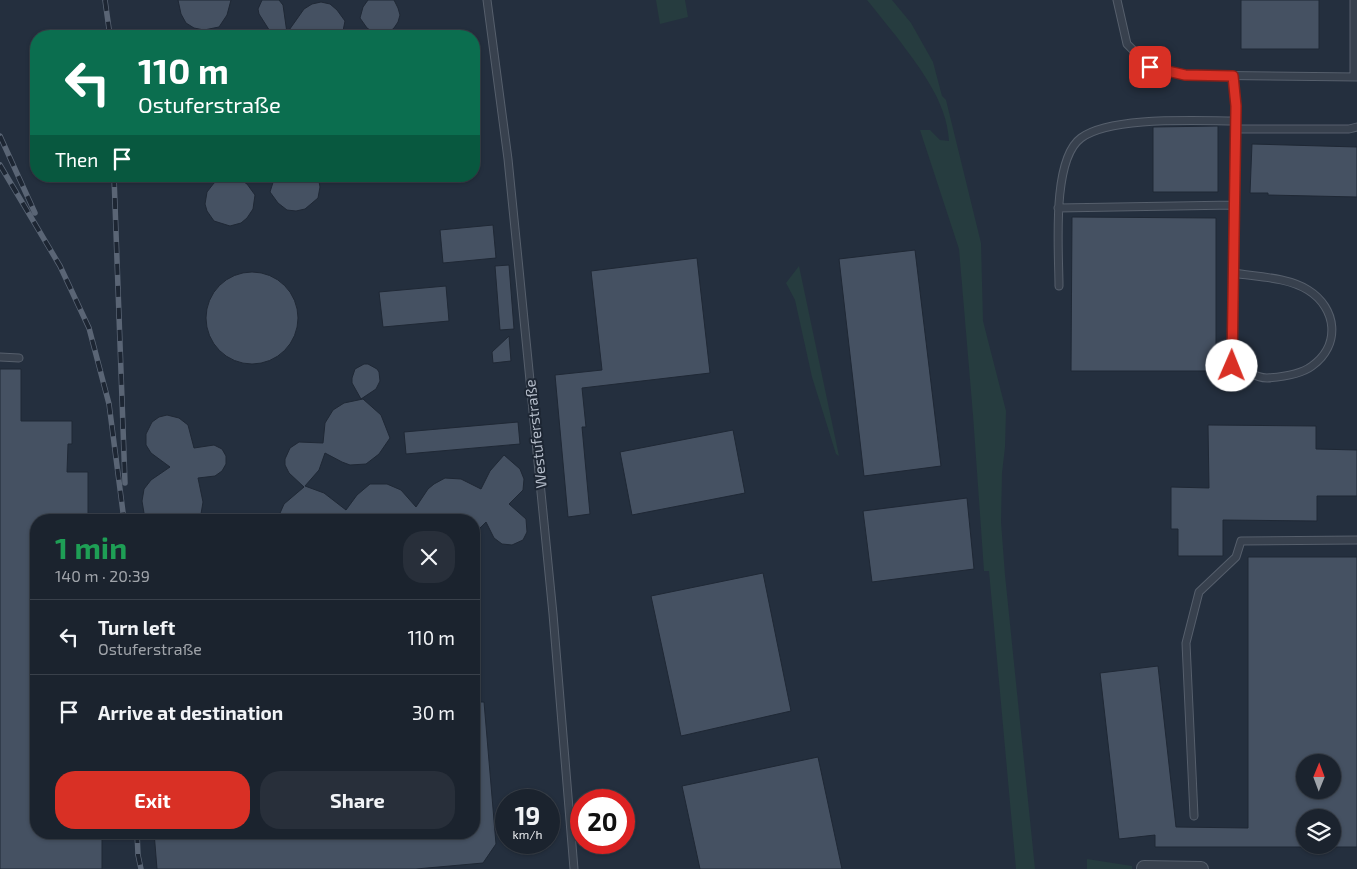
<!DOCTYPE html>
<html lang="en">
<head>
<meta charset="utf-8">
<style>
	:root { --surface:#1b232e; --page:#282f3a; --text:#f1f3f6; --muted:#a0a4aa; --line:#39404a; --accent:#d93025 }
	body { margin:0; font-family:"Exo 2",sans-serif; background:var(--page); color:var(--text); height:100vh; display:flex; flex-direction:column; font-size:19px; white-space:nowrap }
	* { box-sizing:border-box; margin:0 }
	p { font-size:16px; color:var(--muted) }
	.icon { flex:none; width:28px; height:28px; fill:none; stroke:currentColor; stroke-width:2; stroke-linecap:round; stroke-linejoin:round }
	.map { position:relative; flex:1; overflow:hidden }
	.sheet { position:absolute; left:30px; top:514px; width:450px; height:325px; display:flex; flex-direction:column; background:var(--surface); border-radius:20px; box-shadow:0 1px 4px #0004,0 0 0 1px var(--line) }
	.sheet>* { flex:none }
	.top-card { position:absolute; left:30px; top:30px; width:450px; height:152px; border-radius:20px; box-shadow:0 1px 4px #0004,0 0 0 1px var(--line); background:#0b6e4f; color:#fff; overflow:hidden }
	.needle { width:32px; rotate:1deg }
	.fabs { position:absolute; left:1296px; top:754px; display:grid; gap:10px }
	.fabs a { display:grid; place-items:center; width:45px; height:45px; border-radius:50%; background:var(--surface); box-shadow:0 1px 4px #0004,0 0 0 1px var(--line); font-size:25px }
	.speed { position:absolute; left:495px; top:789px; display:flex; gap:10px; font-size:25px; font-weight:700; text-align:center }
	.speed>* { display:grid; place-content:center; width:65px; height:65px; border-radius:50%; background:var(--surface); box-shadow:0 1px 4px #0004,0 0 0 1px var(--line); line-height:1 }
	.speed small { font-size:12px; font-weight:400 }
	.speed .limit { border:8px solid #d22; background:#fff; color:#111 }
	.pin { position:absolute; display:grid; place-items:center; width:42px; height:42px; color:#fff; margin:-21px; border-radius:10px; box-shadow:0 2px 8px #0006 }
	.me { position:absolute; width:55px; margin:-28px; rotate:1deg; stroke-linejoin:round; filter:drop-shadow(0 0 4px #0008) }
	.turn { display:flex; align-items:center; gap:18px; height:105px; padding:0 25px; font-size:22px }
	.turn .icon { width:65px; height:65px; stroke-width:2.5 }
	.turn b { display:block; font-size:35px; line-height:42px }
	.then { display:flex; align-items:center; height:48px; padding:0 25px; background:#0003; gap:10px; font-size:19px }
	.round { display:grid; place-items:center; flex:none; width:52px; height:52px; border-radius:20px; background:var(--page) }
	.head { display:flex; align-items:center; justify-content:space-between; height:85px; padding:0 25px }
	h1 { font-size:30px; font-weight:700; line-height:38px; color:#1e9e55 }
	.button { display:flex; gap:10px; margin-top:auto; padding:10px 25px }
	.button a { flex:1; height:58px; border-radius:20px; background:var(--accent); color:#fff; font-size:20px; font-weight:700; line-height:58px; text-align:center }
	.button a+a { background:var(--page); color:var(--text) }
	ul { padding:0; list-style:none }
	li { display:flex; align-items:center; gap:15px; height:75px; padding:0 25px; border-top:1px solid var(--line) }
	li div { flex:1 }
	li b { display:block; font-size:19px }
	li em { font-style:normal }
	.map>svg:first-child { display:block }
	.green { fill:#263c3f }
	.building { fill:#455162; stroke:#1f2835; fill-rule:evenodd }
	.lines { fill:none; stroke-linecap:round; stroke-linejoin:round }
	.lane-casing { stroke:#565f6c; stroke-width:9 }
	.street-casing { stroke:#565f6c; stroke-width:16 }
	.lane { stroke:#38414e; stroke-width:7 }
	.street { stroke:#38414e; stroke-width:14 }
	.rail-casing { stroke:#5a6575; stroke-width:5.5 }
	.rail { stroke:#1d2633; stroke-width:4; stroke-dasharray:11; stroke-linecap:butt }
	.route-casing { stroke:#8d1f18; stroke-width:12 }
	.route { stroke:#d93025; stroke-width:9 }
	.labels { text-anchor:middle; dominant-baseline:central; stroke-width:4; stroke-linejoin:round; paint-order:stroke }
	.street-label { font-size:15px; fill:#b4bcc9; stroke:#1d2633 }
</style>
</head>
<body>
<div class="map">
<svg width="1357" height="869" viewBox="0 0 1357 869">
	<rect width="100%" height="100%" fill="#242f3e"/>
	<!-- green -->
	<path class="green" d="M 656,0 L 685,0 L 688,17 L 660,24 Z
		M 867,0 L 892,0 L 911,23 L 933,62 L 942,96 L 946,100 L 981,243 L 983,321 L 1006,411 L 1005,447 L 1002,473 L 1001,522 L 1005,575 L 1035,869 L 1016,869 L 989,571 L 984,571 L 973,415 L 959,249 L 920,130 L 930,130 L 940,140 L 949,141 C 947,101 919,67 896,36 C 886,24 877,12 867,0 Z
		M 799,266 L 839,456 L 836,454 L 812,377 L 795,300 L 786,283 Z
		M 1087,859 L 1132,866 L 1132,869 L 1087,869 Z"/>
	<!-- building -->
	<path class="building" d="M 178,0 L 231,0 L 227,15 L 219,27 L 204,30 L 194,28 L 186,23 L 181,14 Z
		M 262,0 L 279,0 L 283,5 L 287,33 L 304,9 L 312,4 L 321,2 L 330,4 L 337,10 L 345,21 L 342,36 L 273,36 L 259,14 L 258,9 Z
		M 368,0 L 394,0 L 398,8 L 400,15 L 398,22 L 394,28 L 388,33 L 380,34 L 373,32 L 367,28 L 360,18 L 363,7 Z
		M 1241,0 L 1319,0 L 1319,49 L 1241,49 Z
		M 1218,126 L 1218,192 L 1153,192 L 1153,127 Z
		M 1252,144 L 1357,147 L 1357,197 L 1268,195 L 1268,193 L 1250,193 Z
		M 275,176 L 318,176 L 320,187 L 318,198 L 305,209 L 296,211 L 287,210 L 278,203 L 270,192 Z
		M 230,177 L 241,180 L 247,184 L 255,195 L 253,209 L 247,218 L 241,223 L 230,226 L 214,221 L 207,211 L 205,204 L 207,192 L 214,183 L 218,180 Z
		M 1072,217 L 1216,218 L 1216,371 L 1071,371 Z
		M 493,225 L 496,258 L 443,263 L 440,230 Z
		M 915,250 L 941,466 L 864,476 L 839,259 Z
		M 697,258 L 710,373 L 582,388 L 586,427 L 582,427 L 590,514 L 568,517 L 555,375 L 602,370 L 591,271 Z
		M 509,265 L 514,329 L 500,330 L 495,266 Z
		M206 318a46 46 0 1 1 92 0a46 46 0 1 1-92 0Z
		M 446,286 L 449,321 L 383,327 L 379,292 Z
		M 509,336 L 511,361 L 493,363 L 492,352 Z
		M 364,364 L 368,364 L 377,369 L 379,372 L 380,381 L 376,389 L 361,399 L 352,383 L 352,378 L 355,369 Z
		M 0,369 L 21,369 L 21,421 L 72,421 L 72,444 L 68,444 L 67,472 L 88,472 L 88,520 L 36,520 L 36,832 L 102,832 L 102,869 L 0,869 Z
		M 363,399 L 381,415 L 390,438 L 379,454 L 366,464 L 350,465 L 342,462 L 325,453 L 319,470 L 305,486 L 324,493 L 346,510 L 357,495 L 370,484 L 387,484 L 401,490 L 416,507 L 428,489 L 434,484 L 445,478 L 461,479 L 481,489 L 490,471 L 504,455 L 520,469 L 524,479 L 523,490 L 509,504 L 526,519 L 527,532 L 523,540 L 512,545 L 502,544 L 494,538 L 486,522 L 474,534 L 474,520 L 277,520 L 284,504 L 304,487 L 289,473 L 285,465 L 285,459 L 290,448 L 299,442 L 323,443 L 325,423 L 333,410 L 344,403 Z
		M 167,415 L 179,418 L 188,425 L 194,448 L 214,445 L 222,449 L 226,456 L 226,464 L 222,471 L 215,476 L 198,478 L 203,502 L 201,514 L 196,520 L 148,520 L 144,513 L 142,501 L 144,489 L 151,480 L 170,467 L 151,453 L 146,445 L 146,434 L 152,422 L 159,417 Z
		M 518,422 L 520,444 L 406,454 L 404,432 Z
		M 1208,425 L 1316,426 L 1316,449 L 1357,450 L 1357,496 L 1317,496 L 1317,521 L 1223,520 L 1223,556 L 1178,556 L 1178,529 L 1171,529 L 1171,487 L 1209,488 Z
		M 733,430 L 745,493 L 632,515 L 620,452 Z
		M 967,498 L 974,569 L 872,582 L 863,511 Z
		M 1248,557 L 1357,557 L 1357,847 L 1332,847 L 1332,818 L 1305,818 L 1305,847 L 1155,847 L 1155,835 L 1119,839 L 1100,673 L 1158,666 L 1176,827 L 1248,828 ZM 1305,762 L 1332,762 L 1332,790 L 1305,790 Z
		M 763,573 L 791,711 L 681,736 L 651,596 Z
		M 474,702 L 484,702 L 496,844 L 483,863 L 416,869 L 157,869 L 154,832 L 474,832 Z
		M 818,757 L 842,869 L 700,869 L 682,786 Z"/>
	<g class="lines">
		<!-- lane casing -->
		<g class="lane-casing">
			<path id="lane" d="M 487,0 L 508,159 L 519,269 L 553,614 L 574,869
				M 1117,0 L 1127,44 L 1150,67 L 1185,75 L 1357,77
				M 1354,0 L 1354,77
				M 1235,129 L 1349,129 L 1357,127
				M 1058,208 L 1234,205
				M 1059,286 C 1059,252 1051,160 1081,138 C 1111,116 1197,121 1235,121
				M 0,357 L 19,358
				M 1232,366 C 1245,367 1252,378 1267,378 C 1282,377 1300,375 1312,366 C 1341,345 1337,308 1308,290 C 1287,277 1257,277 1233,273
				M 1232,376 L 1235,106 L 1233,76
				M 1194,816 L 1186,643 L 1199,592 L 1236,557 L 1241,541 L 1357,540"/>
		</g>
		<!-- street casing -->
		<g class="street-casing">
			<path id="street" d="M 1144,868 L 1201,869"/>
		</g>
		<!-- lane -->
		<use href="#lane" class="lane"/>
		<!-- street -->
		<use href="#street" class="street"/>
		<!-- rail casing -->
		<g class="rail-casing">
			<path id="rail" d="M 105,0 L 110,36
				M 0,136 L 35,213
				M 0,165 L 60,266 L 89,328 L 109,404 L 124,520
				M 114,176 L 125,483
				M 137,832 L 138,855 L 141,869"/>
		</g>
		<!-- rail -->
		<use href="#rail" class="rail"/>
	</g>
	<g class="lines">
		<!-- route casing -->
		<g class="route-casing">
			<path id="route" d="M 1150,67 L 1185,75 L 1233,76 L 1236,106 L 1232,366"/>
		</g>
		<!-- route -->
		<use href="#route" class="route"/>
	</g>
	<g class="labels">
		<!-- street labels -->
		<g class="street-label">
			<text transform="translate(535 434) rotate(-96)">Westuferstraße</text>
		</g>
	</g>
</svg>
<div class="fabs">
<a><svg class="needle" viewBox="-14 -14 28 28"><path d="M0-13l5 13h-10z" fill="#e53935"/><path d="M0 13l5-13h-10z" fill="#a0a4aa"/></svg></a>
<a><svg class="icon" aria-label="layers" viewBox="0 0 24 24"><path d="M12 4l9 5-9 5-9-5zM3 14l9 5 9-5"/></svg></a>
</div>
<div class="speed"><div>19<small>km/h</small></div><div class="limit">20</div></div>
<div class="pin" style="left:1150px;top:67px;background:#d93025"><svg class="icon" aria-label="arrive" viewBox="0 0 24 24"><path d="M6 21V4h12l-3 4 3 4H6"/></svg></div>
<svg class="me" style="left:1232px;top:366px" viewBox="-20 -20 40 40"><circle r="19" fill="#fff"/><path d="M0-13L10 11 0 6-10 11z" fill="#d93025"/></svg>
<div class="top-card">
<div class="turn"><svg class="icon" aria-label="left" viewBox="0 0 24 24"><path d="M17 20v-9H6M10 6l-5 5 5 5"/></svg><div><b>110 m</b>Ostuferstraße</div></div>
<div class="then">Then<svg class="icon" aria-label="arrive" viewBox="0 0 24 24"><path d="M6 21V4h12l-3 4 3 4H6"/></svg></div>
</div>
<section class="sheet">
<div class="head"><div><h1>1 min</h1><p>140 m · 20:39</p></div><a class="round"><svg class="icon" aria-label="close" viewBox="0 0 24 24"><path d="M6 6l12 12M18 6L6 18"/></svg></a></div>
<ul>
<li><svg class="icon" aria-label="left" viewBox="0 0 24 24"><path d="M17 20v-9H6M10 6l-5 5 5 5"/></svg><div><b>Turn left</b><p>Ostuferstraße</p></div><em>110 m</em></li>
<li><svg class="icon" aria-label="arrive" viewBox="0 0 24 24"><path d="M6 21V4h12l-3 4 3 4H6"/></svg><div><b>Arrive at destination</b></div><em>30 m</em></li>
</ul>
<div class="button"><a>Exit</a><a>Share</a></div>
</section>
</div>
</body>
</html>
